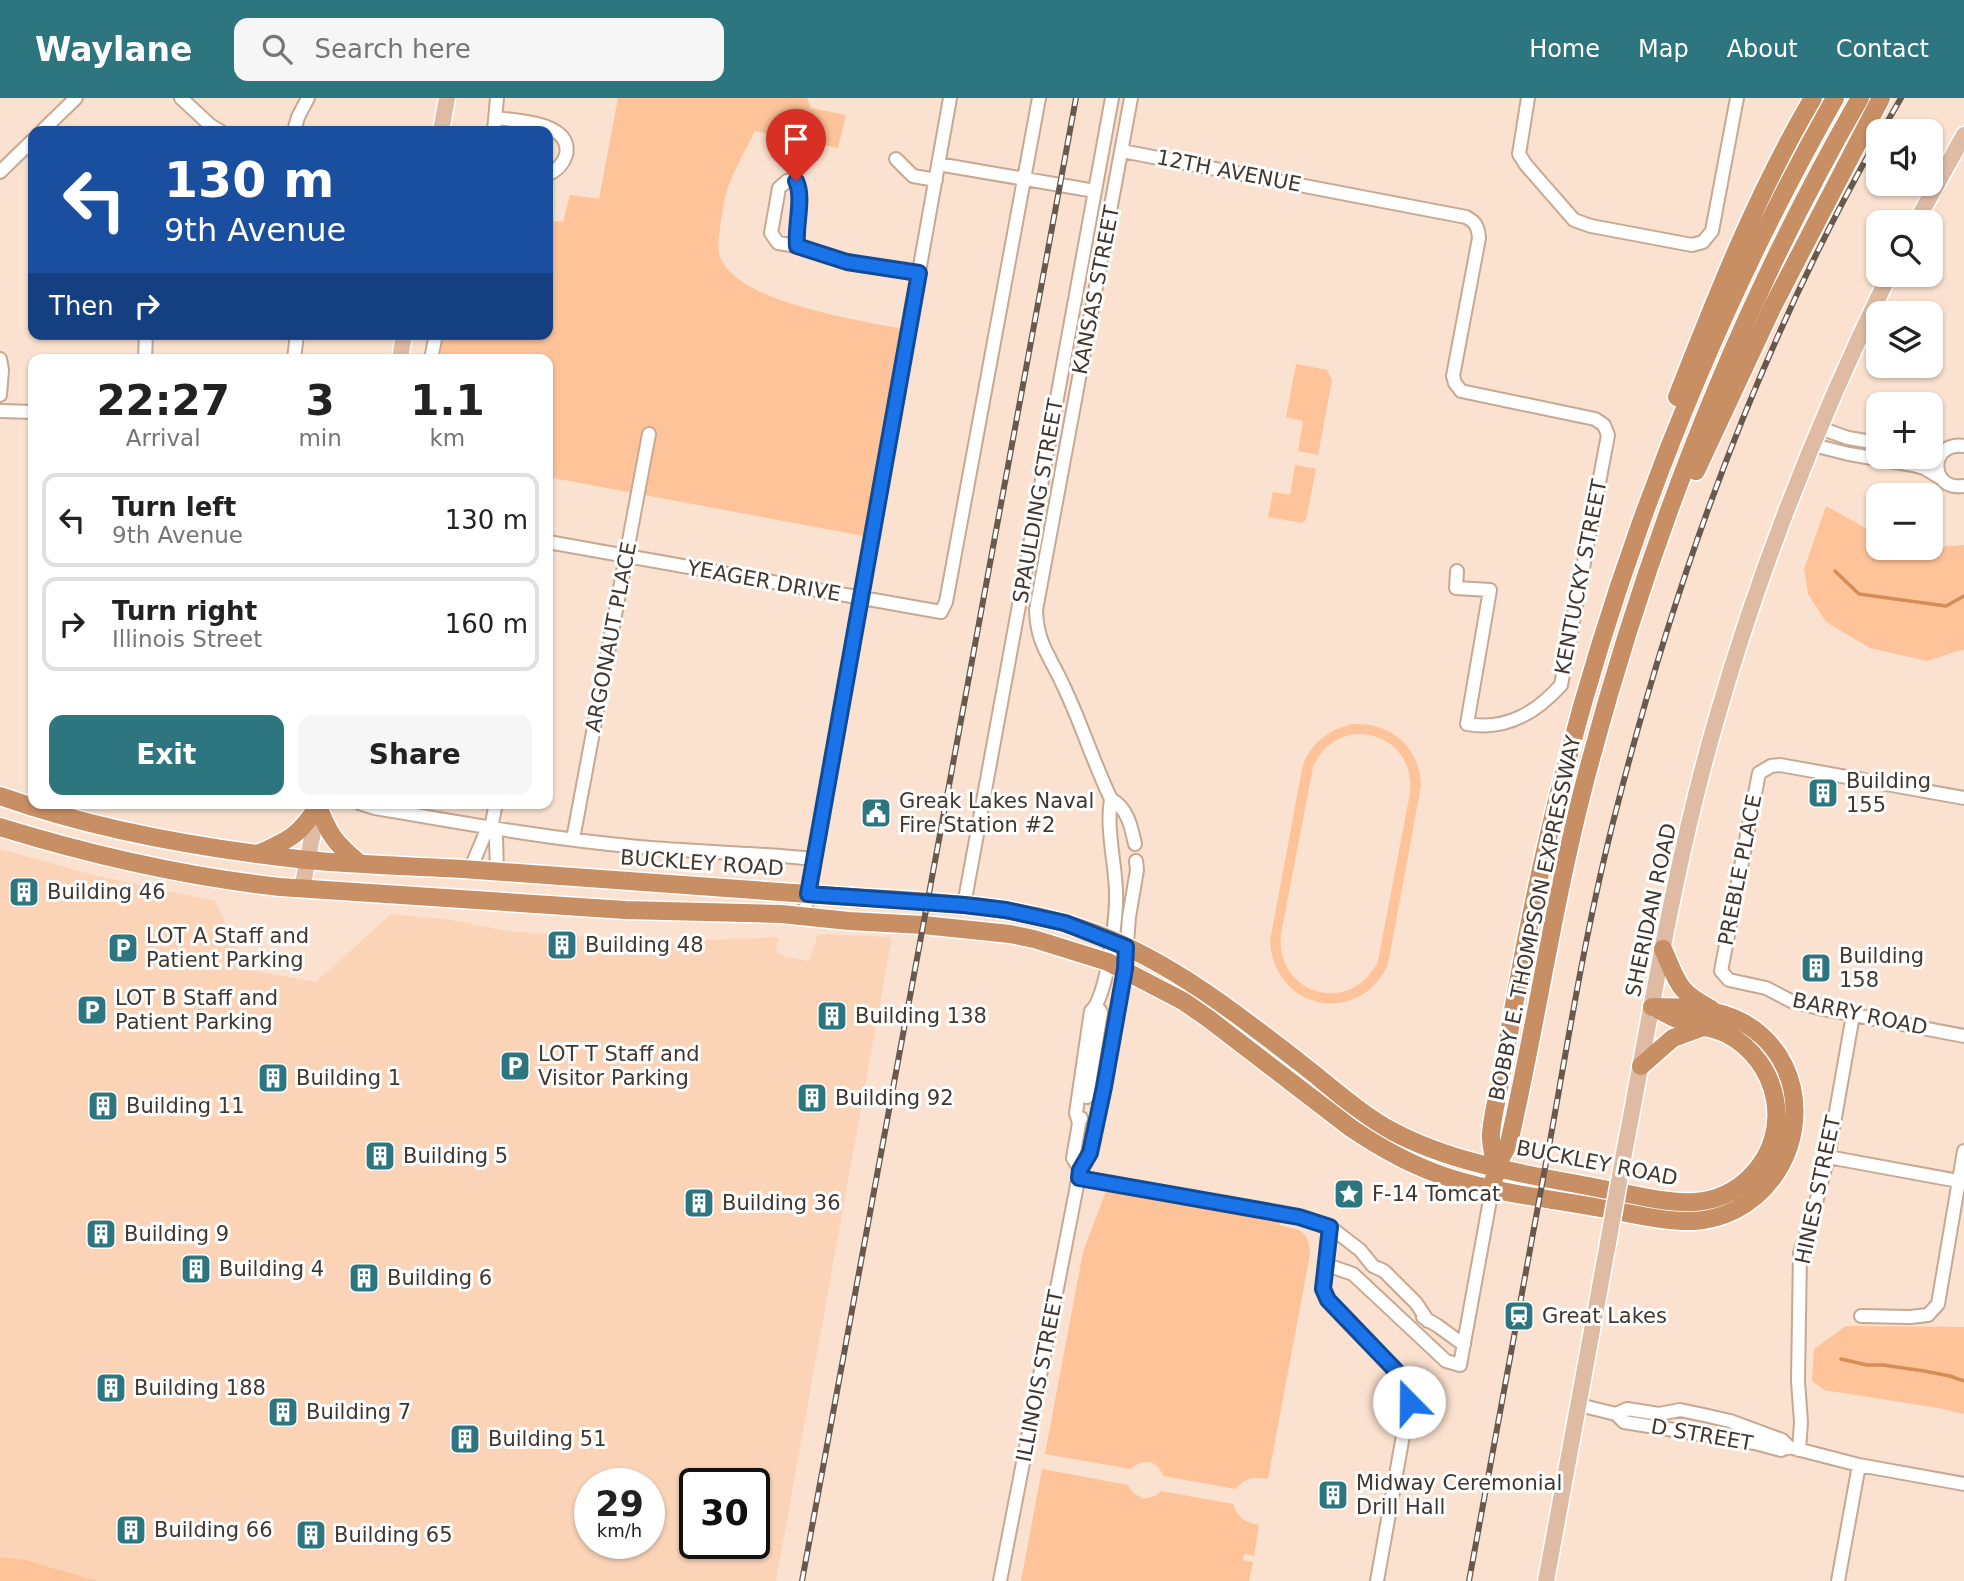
<!DOCTYPE html>
<html lang="en">
<head>
<meta charset="utf-8">
<style>
	:root { --surface:#fff; --page:#f6f6f6; --text:#222; --muted:#767676; --line:#e0e0e0; --accent:#2e767f }
	body { margin:0; font-family:"DejaVu Sans",sans-serif; background:var(--page); color:var(--text); height:100vh; display:flex; flex-direction:column; font-size:26px; white-space:nowrap }
	* { box-sizing:border-box; margin:0 }
	p { font-size:23px; color:var(--muted) }
	.icon { flex:none; width:38px; height:38px; fill:none; stroke:currentColor; stroke-width:2; stroke-linecap:round; stroke-linejoin:round }
	.map { position:relative; flex:1; overflow:hidden }
	.sheet { position:absolute; left:28px; top:256px; width:525px; height:455px; display:flex; flex-direction:column; background:var(--surface); border-radius:14px; box-shadow:0 2px 5px #0004 }
	.sheet>* { flex:none }
	.guide { position:absolute; left:28px; top:28px; width:525px; height:214px; border-radius:14px; box-shadow:0 2px 5px #0004; background:#1a4fa0; color:#fff; overflow:hidden }
	.tools { position:absolute; left:1866px; top:21px; display:grid; gap:14px }
	.tools a { display:grid; place-items:center; width:77px; height:77px; border-radius:14px; background:var(--surface); box-shadow:0 2px 5px #0004; font-size:35px }
	.speed { position:absolute; left:574px; top:1370px; display:flex; gap:14px; font-size:35px; font-weight:700; text-align:center }
	.speed>* { display:grid; place-content:center; width:91px; height:91px; border-radius:50%; background:var(--surface); box-shadow:0 2px 5px #0004; line-height:1 }
	.speed small { font-size:18px; font-weight:400 }
	.speed .limit { border:4px solid #111; border-radius:10px; background:#fff; color:#111 }
	.pin { position:absolute; display:grid; place-items:center; width:60px; height:60px; color:#fff; margin:-72px -30px; border-radius:50% 50% 50% 0; rotate:-45deg; box-shadow:0 0 7px #0007 }
	.pin .icon { rotate:45deg }
	.me { position:absolute; width:77px; margin:-38px; rotate:338deg; stroke-linejoin:round; filter:drop-shadow(0 0 5px #0008) }
	.turn { display:flex; align-items:center; gap:24px; height:147px; padding:0 21px; font-size:32px }
	.turn .icon { width:91px; height:91px; stroke-width:2.5 }
	.turn b { display:block; font-size:49px; line-height:60px }
	.then { display:flex; align-items:center; height:66px; padding:0 21px; background:#0003; gap:14px; font-size:26px }
	.eta { display:flex; justify-content:space-evenly; align-items:center; height:119px; text-align:center }
	.eta b { font-size:42px; font-weight:700; line-height:49px }
	.cta { display:flex; gap:14px; margin-top:auto; padding:14px 21px }
	.cta a { flex:1; height:80px; border-radius:14px; background:var(--accent); color:#fff; font-size:28px; font-weight:700; line-height:80px; text-align:center }
	.cta a+a { background:var(--page); color:var(--text) }
	ul { padding:0; list-style:none }
	li { display:flex; align-items:center; gap:21px; height:94px; margin:0 14px 10px; padding:0 7px; border:4px solid var(--line); border-radius:14px }
	li div { flex:1 }
	li b { display:block; font-size:26px }
	li em { font-style:normal }
	header { display:flex; align-items:center; gap:42px; box-sizing:border-box; height:98px; padding:0 35px; background:var(--accent); color:#fff }
	header strong { font-size:33px }
	nav { display:flex; gap:38px; margin-inline-start:auto; font-size:24px }
	.search { width:490px; height:63px; background:var(--page); display:flex; align-items:center; gap:18px; box-sizing:border-box; padding:0 24px; border-radius:14px; color:var(--muted); font-size:26px }
	.map>svg:first-child { display:block }
	.built { fill:#fbd4b8; fill-rule:evenodd }
	.green { fill:#ffc399; fill-rule:evenodd }
	.lines { fill:none; stroke-linecap:round; stroke-linejoin:round }
	.stream { stroke:#d48d57; stroke-width:3.5 }
	.minor-casing { stroke:#c7a892; stroke-width:16 }
	.major-casing { stroke:#fff; stroke-width:19 }
	.highway-casing { stroke:#fff; stroke-width:21 }
	.minor { stroke:#fff; stroke-width:12 }
	.major { stroke:#debba2; stroke-width:16 }
	.highway { stroke:#c88e64; stroke-width:18 }
	.rail-casing { stroke:#68594e; stroke-width:6 }
	.rail { stroke:#fff; stroke-width:3.5; stroke-dasharray:10; stroke-linecap:butt }
	.major-bridge-casing { stroke:#fff; stroke-width:19; stroke-linecap:butt }
	.major-bridge { stroke:#debba2; stroke-width:16 }
	.route-casing { stroke:#114b97; stroke-width:18 }
	.route { stroke:#1a73e8; stroke-width:12 }
	.labels { text-anchor:middle; dominant-baseline:central; stroke-width:6; stroke-linejoin:round; paint-order:stroke }
	.street-label { font-size:21px; fill:#42362d; stroke:#fff }
	.poi-label { font-size:21px; fill:#42362d; stroke:#fff; text-anchor:start }
</style>
</head>
<body>
<header>
<strong>Waylane</strong>
<div class="search"><svg class="icon" aria-label="search" viewBox="0 0 24 24"><circle cx="10" cy="10" r="6"/><path d="M15 15l6 6"/></svg>Search here</div>
<nav><a>Home</a><a>Map</a><a>About</a><a>Contact</a></nav>
</header>
<div class="map">
<svg width="1964" height="1483" viewBox="0 0 1964 1483">
	<rect width="100%" height="100%" fill="#fbe1cf"/>
	<!-- built -->
	<path class="built" d="M 0,751 L 97,778 L 215,803 L 248,872 L 316,884 L 391,816 L 452,822 L 507,833 L 701,848 L 702,842 L 767,840 L 768,838 L 779,840 L 776,853 L 786,859 L 809,863 L 818,836 L 892,839 L 776,1483 L 0,1483 ZM 590,1386 L 649,1386 L 649,1446 L 590,1446 ZM 695,1386 L 754,1386 L 754,1446 L 695,1446 Z"/>
	<!-- green -->
	<path class="green" d="M 618,0 L 807,0 L 811,10 L 846,17 L 838,50 L 755,33 C 745,54 732,74 726,96 C 723,105 723,114 721,123 C 720,133 717,145 719,155 C 730,204 860,222 902,231 L 864,438 L 548,379 L 548,261 L 436,261 L 441,236 L 548,236 L 548,122 L 563,124 L 570,97 L 599,101 Z
		M 1296,266 L 1327,272 L 1332,282 L 1318,357 L 1298,353 L 1303,323 L 1286,319 Z
		M 1295,367 L 1316,371 L 1306,422 L 1302,425 L 1268,419 L 1273,394 L 1290,397 Z
		M 1826,408 L 1878,437 L 1878,450 L 1930,450 L 1964,447 L 1964,551 L 1927,563 L 1870,550 L 1826,524 L 1808,496 L 1804,471 Z
		M 1353,626 C 1391,624 1420,649 1421,688 L 1388,866 C 1360,929 1274,913 1270,843 L 1303,666 C 1313,644 1329,631 1353,626 ZM 1354,636 C 1389,634 1414,660 1410,695 L 1378,863 C 1351,919 1275,897 1281,836 L 1313,669 C 1321,651 1334,640 1354,636 Z
		M 1107,1090 L 1280,1122 L 1279,1127 C 1300,1132 1309,1131 1310,1156 L 1268,1381 C 1254,1379 1245,1379 1236,1391 L 1163,1378 C 1158,1362 1142,1360 1131,1371 L 1045,1356 L 1083,1154 Z
		M 1846,1228 L 1964,1229 L 1964,1316 L 1938,1310 L 1824,1292 L 1812,1283 L 1814,1251 Z
		M 1042,1371 L 1128,1387 L 1132,1394 L 1143,1401 L 1155,1398 L 1161,1393 L 1233,1406 C 1238,1420 1245,1424 1259,1427 L 1254,1458 L 1244,1456 L 1243,1462 L 1253,1464 L 1249,1483 L 1021,1483 Z
		M 0,1459 L 25,1462 L 97,1483 L 0,1483 Z"/>
	<g class="lines">
		<!-- stream -->
		<path class="stream" d="M 1835,473 L 1859,496 L 1946,508 L 1964,498
			M 1841,1261 L 1867,1267 L 1883,1267 L 1924,1273 L 1950,1278 L 1964,1283"/>
		<!-- minor casing -->
		<g class="minor-casing">
			<path id="minor" d="M 181,0 L 210,27 L 220,33
				M 1528,0 L 1519,56 L 1526,67 L 1574,122 L 1591,128 L 1692,147 L 1703,144 L 1712,133 L 1737,0
				M 496,20 C 517,23 573,24 566,57 C 563,66 556,73 548,76
				M 42,33 L 76,0
				M 294,33 L 298,19 L 308,0
				M 494,33 L 497,0
				M 1122,53 L 1466,119 C 1476,124 1478,129 1479,140 L 1453,278 L 1455,285 L 1461,293 L 1595,321 L 1604,327 L 1608,337 L 1561,587 C 1536,615 1506,633 1467,626 L 1490,492 L 1456,490 L 1457,473
				M 896,61 L 913,78 L 936,82
				M 938,66 L 1095,93
				M 0,74 L 33,42
				M 787,83 L 796,83 C 804,99 795,128 797,148 L 778,145 L 771,135 L 779,90 Z
				M 797,148 L 847,164 L 919,175
				M 0,261 L 2,272 L 0,297
				M 145,261 L 146,236
				M 294,261 L 297,236
				M 431,261 L 436,236
				M 0,313 L 33,314
				M 1820,330 L 1848,340 L 1878,345
				M 1813,347 L 1849,356 L 1913,367 L 1924,370 L 1942,381
				M 1964,348 C 1929,343 1928,393 1964,388
				M 548,444 L 941,514 L 946,504 L 1039,0
				M 1964,700 L 1780,667 L 1771,668 L 1759,675 L 1721,873 L 1729,882 L 1766,890 L 1791,903 L 1823,911 L 1964,938
				M 1111,701 C 1093,664 1081,624 1063,587 C 1050,558 1037,546 1036,512 L 1131,0
				M 359,705 L 375,710 C 462,725 550,741 639,749 C 697,754 756,755 815,761
				M 491,730 L 496,740 L 497,774
				M 491,730 L 496,705
				M 573,741 L 649,336
				M 470,772 L 485,736 L 491,730
				M 964,807 L 1112,0
				M 804,818 L 950,0
				M 1087,999 L 1101,914 L 1097,909
				M 1079,1025 L 1076,1015 L 1091,913 C 1107,901 1117,816 1116,793 C 1115,763 1106,731 1111,701 C 1128,711 1131,728 1135,746
				M 1828,1059 L 1964,1084
				M 1080,1072 L 1073,1060 L 1079,1025 L 1081,1020
				M 1079,1080 L 1299,1119 L 1330,1129 L 1360,1152 L 1373,1168 L 1384,1173 L 1416,1205 L 1428,1223
				M 1330,1129 L 1323,1191 L 1328,1202 L 1401,1278 L 1409,1304 L 1377,1483
				M 1327,1167 L 1353,1176 L 1446,1263 L 1460,1267 L 1492,1091
				M 1861,1218 L 1910,1219 L 1928,1217 L 1938,1206 L 1964,1053
				M 1423,1219 L 1438,1228 L 1464,1247
				M 1579,1307 L 1616,1316 L 1624,1324 L 1755,1345 L 1781,1352 L 1789,1349 L 1859,1367 L 1964,1386
				M 1616,1316 L 1627,1311 L 1659,1316 L 1680,1312 L 1704,1317 L 1730,1323 L 1782,1342 L 1789,1349
				M 1799,1352 L 1801,1324 L 1798,1283 L 1800,1155 L 1814,1112 L 1828,1059 L 1853,917
				M 1000,1483 L 1080,1072 L 1090,1055 L 1104,989 L 1125,871 L 1129,819 L 1137,772 L 1136,763
				M 1838,1483 L 1859,1367"/>
		</g>
		<!-- major casing -->
		<g class="major-casing">
			<path id="major" d="M 441,33 L 447,0
				M 1916,124 L 1964,37
				M 400,261 L 404,236
				M 302,791 L 318,708
				M 1623,1061 C 1651,915 1674,768 1715,626 C 1759,471 1819,321 1889,177
				M 1546,1483 L 1608,1145"/>
		</g>
		<!-- highway casing -->
		<g class="highway-casing">
			<path id="highway" d="M 1677,299 C 1717,197 1757,95 1813,0
				M 1696,373 L 1773,208 L 1881,0
				M 0,698 C 98,733 204,751 307,762 C 359,767 411,768 463,771 C 578,779 693,787 808,796 C 905,804 1005,801 1097,836 C 1172,865 1236,915 1299,964 C 1329,987 1359,1015 1392,1033 C 1459,1069 1540,1078 1613,1093 C 1663,1102 1711,1119 1751,1078 C 1794,1035 1780,964 1727,936 C 1711,928 1694,928 1677,921 C 1671,919 1665,915 1659,912
				M 318,708 C 329,737 335,745 359,765
				M 0,729 C 94,758 182,778 280,789 L 625,812 L 781,816 L 849,823 L 923,827 L 1010,836 L 1034,841 L 1108,864 L 1183,903 L 1209,921 L 1351,1030 C 1382,1051 1414,1069 1450,1080 C 1498,1095 1550,1101 1600,1110 C 1631,1115 1663,1124 1694,1123 C 1708,1122 1723,1118 1735,1112 C 1807,1075 1818,968 1744,925 C 1718,910 1682,909 1652,909
				M 260,755 C 291,741 300,736 318,708
				M 1663,851 C 1678,885 1677,893 1711,911
				M 1641,968 L 1673,940 L 1703,929
				M 1496,1069 C 1494,1059 1490,1046 1491,1036 C 1492,1019 1497,1002 1500,985 C 1506,952 1512,918 1518,885 C 1574,575 1680,274 1835,0
				M 1494,1081 L 1496,1069 L 1509,1045 C 1536,927 1553,808 1583,691 C 1645,451 1736,215 1860,0"/>
		</g>
		<!-- minor -->
		<use href="#minor" class="minor"/>
		<!-- major -->
		<use href="#major" class="major"/>
		<!-- highway -->
		<use href="#highway" class="highway"/>
		<!-- rail casing -->
		<g class="rail-casing">
			<path id="rail" d="M 1882,33 L 1901,0
				M 802,1483 L 1076,0
				M 1469,1483 C 1496,1336 1523,1190 1550,1043 C 1570,931 1588,819 1617,709 C 1676,478 1759,248 1878,40"/>
		</g>
		<!-- rail -->
		<use href="#rail" class="rail"/>
		<!-- major-bridge casing -->
		<g class="major-bridge-casing">
			<path id="major-bridge" d="M 1608,1145 L 1623,1061"/>
		</g>
		<!-- major-bridge -->
		<use href="#major-bridge" class="major-bridge"/>
	</g>
	<g class="lines">
		<!-- route casing -->
		<g class="route-casing">
			<path id="route" d="M 796,83 C 804,99 795,128 797,148 L 847,164 L 919,175 L 808,796 L 964,807 L 1006,812 L 1065,825 L 1126,849 L 1125,871 L 1104,989 L 1090,1055 L 1080,1072 L 1079,1080 L 1299,1119 L 1330,1129 L 1323,1191 L 1328,1202 L 1401,1278 L 1409,1304"/>
		</g>
		<!-- route -->
		<use href="#route" class="route"/>
	</g>
	<!-- icons -->
	<defs>
		<g id="building-square" transform="scale(1.575)"><rect x="-9" y="-9" width="18" height="18" rx="4" fill="#2e767f" stroke="#fff"/><path d="M-4-6H4V6H1V3H-1V6H-4ZM-2.5-4.3h1.7v1.8h-1.7ZM.8-4.3h1.7v1.8H.8ZM-2.5-1h1.7V.8h-1.7ZM.8-1h1.7V.8H.8Z" fill="#fff"/></g>
		<g id="civic-square" transform="scale(1.575)"><rect x="-9" y="-9" width="18" height="18" rx="4" fill="#2e767f" stroke="#fff"/><path d="M-.6-6.5H3V-4.5H.6V-3L4-1V1h2V6H-6V1h2V-1L-.6-3ZM-1.2 2.5V6h2.4V2.5Z" fill="#fff"/></g>
		<g id="parking-square" transform="scale(1.575)"><rect x="-9" y="-9" width="18" height="18" rx="4" fill="#2e767f" stroke="#fff"/><path d="M-3.5-5.5H1a3.5 3.5 0 0 1 0 7H-1V5.5H-3.5ZM-1-3.4V-.6H.8a1.4 1.4 0 0 0 0-2.8Z" fill="#fff"/></g>
		<g id="sight-square" transform="scale(1.575)"><rect x="-9" y="-9" width="18" height="18" rx="4" fill="#2e767f" stroke="#fff"/><path d="M0-6L1.8-2.2L6-1.7L2.9 1.2L3.7 5.4L0 3.3L-3.7 5.4L-2.9 1.2L-6-1.7L-1.8-2.2Z" fill="#fff"/></g>
		<g id="station-square" transform="scale(1.575)"><rect x="-9" y="-9" width="18" height="18" rx="4" fill="#2e767f" stroke="#fff"/><path d="M-3-6H3Q5-6 5-4V2Q5 4 3 4L4.5 6H3L1.5 4h-3L-3 6H-4.5L-3 4Q-5 4-5 2V-4Q-5-6-3-6ZM-3.5-4v3h7v-3ZM-3.5 1v1.5H-2V1ZM2 1v1.5H3.5V1Z" fill="#fff"/></g>
	</defs>
	<g fill-rule="evenodd">
		<use href="#building-square" x="1823" y="695"/>
		<use href="#civic-square" x="876" y="715"/>
		<use href="#building-square" x="24" y="794"/>
		<use href="#building-square" x="562" y="847"/>
		<use href="#parking-square" x="123" y="850"/>
		<use href="#building-square" x="1816" y="870"/>
		<use href="#parking-square" x="92" y="912"/>
		<use href="#building-square" x="832" y="918"/>
		<use href="#parking-square" x="515" y="968"/>
		<use href="#building-square" x="273" y="980"/>
		<use href="#building-square" x="812" y="1000"/>
		<use href="#building-square" x="103" y="1008"/>
		<use href="#building-square" x="380" y="1058"/>
		<use href="#sight-square" x="1349" y="1096"/>
		<use href="#building-square" x="699" y="1105"/>
		<use href="#building-square" x="101" y="1136"/>
		<use href="#building-square" x="196" y="1171"/>
		<use href="#building-square" x="364" y="1180"/>
		<use href="#station-square" x="1519" y="1218"/>
		<use href="#building-square" x="111" y="1290"/>
		<use href="#building-square" x="283" y="1314"/>
		<use href="#building-square" x="465" y="1341"/>
		<use href="#building-square" x="1333" y="1397"/>
		<use href="#building-square" x="131" y="1432"/>
		<use href="#building-square" x="311" y="1437"/>
	</g>
	<g class="labels">
		<!-- street labels -->
		<g class="street-label">
			<text transform="translate(1229 73) rotate(11)">12TH AVENUE</text>
			<text transform="translate(1096 192) rotate(-79)">KANSAS STREET</text>
			<text transform="translate(1038 403) rotate(-80)">SPAULDING STREET</text>
			<text transform="translate(1581 479) rotate(-79)">KENTUCKY STREET</text>
			<text transform="translate(764 483) rotate(10)">YEAGER DRIVE</text>
			<text transform="translate(611 539) rotate(-79)">ARGONAUT PLACE</text>
			<text transform="translate(702 765) rotate(4)">BUCKLEY ROAD</text>
			<text transform="translate(1740 772) rotate(-79)">PREBLE PLACE</text>
			<text transform="translate(1651 812) rotate(-78)">SHERIDAN ROAD</text>
			<text transform="translate(1535 820) rotate(-78)">BOBBY E. THOMPSON EXPRESSWAY</text>
			<text transform="translate(1860 916) rotate(12)">BARRY ROAD</text>
			<text transform="translate(1597 1065) rotate(11)">BUCKLEY ROAD</text>
			<text transform="translate(1818 1092) rotate(-78)">HINES STREET</text>
			<text transform="translate(1040 1278) rotate(-79)">ILLINOIS STREET</text>
			<text transform="translate(1702 1337) rotate(10)">D STREET</text>
		</g>
		<!-- poi labels -->
		<g class="poi-label">
			<text x="1846" y="683">Building<tspan x="1846" dy="24">155</tspan></text>
			<text x="899" y="703">Greak Lakes Naval<tspan x="899" dy="24">Fire Station #2</tspan></text>
			<text x="47" y="794">Building 46</text>
			<text x="146" y="838">LOT A Staff and<tspan x="146" dy="24">Patient Parking</tspan></text>
			<text x="585" y="847">Building 48</text>
			<text x="1839" y="858">Building<tspan x="1839" dy="24">158</tspan></text>
			<text x="115" y="900">LOT B Staff and<tspan x="115" dy="24">Patient Parking</tspan></text>
			<text x="855" y="918">Building 138</text>
			<text x="538" y="956">LOT T Staff and<tspan x="538" dy="24">Visitor Parking</tspan></text>
			<text x="296" y="980">Building 1</text>
			<text x="835" y="1000">Building 92</text>
			<text x="126" y="1008">Building 11</text>
			<text x="403" y="1058">Building 5</text>
			<text x="1372" y="1096">F-14 Tomcat</text>
			<text x="722" y="1105">Building 36</text>
			<text x="124" y="1136">Building 9</text>
			<text x="219" y="1171">Building 4</text>
			<text x="387" y="1180">Building 6</text>
			<text x="1542" y="1218">Great Lakes</text>
			<text x="134" y="1290">Building 188</text>
			<text x="306" y="1314">Building 7</text>
			<text x="488" y="1341">Building 51</text>
			<text x="1356" y="1385">Midway Ceremonial<tspan x="1356" dy="24">Drill Hall</tspan></text>
			<text x="154" y="1432">Building 66</text>
			<text x="334" y="1437">Building 65</text>
		</g>
	</g>
</svg>
<div class="tools">
<a><svg class="icon" aria-label="sound" viewBox="0 0 24 24"><path d="M4 9h4l5-4v14l-5-4H4zM17 9q2 3 0 6"/></svg></a>
<a><svg class="icon" aria-label="search" viewBox="0 0 24 24"><circle cx="10" cy="10" r="6"/><path d="M15 15l6 6"/></svg></a>
<a><svg class="icon" aria-label="layers" viewBox="0 0 24 24"><path d="M12 4l9 5-9 5-9-5zM3 14l9 5 9-5"/></svg></a>
<a>+</a>
<a>−</a>
</div>
<div class="speed"><div>29<small>km/h</small></div><div class="limit">30</div></div>
<div class="pin" style="left:796px;top:83px;background:#d93025"><svg class="icon" aria-label="arrive" viewBox="0 0 24 24"><path d="M6 21V4h12l-3 4 3 4H6"/></svg></div>
<svg class="me" style="left:1409px;top:1304px" viewBox="-20 -20 40 40"><circle r="19" fill="#fff"/><path d="M0-13L10 11 0 6-10 11z" fill="#1a73e8"/></svg>
<div class="guide">
<div class="turn"><svg class="icon" aria-label="left" viewBox="0 0 24 24"><path d="M17 20v-9H6M10 6l-5 5 5 5"/></svg><div><b>130 m</b>9th Avenue</div></div>
<div class="then">Then<svg class="icon" aria-label="right" viewBox="0 0 24 24"><path d="M7 20v-9h11M14 6l5 5-5 5"/></svg></div>
</div>
<section class="sheet">
<div class="eta">
<div><b>22:27</b><p>Arrival</p></div>
<div><b>3</b><p>min</p></div>
<div><b>1.1</b><p>km</p></div>
</div>
<ul>
<li><svg class="icon" aria-label="left" viewBox="0 0 24 24"><path d="M17 20v-9H6M10 6l-5 5 5 5"/></svg><div><b>Turn left</b><p>9th Avenue</p></div><em>130 m</em></li>
<li><svg class="icon" aria-label="right" viewBox="0 0 24 24"><path d="M7 20v-9h11M14 6l5 5-5 5"/></svg><div><b>Turn right</b><p>Illinois Street</p></div><em>160 m</em></li>
</ul>
<div class="cta"><a>Exit</a><a>Share</a></div>
</section>
</div>
</body>
</html>
